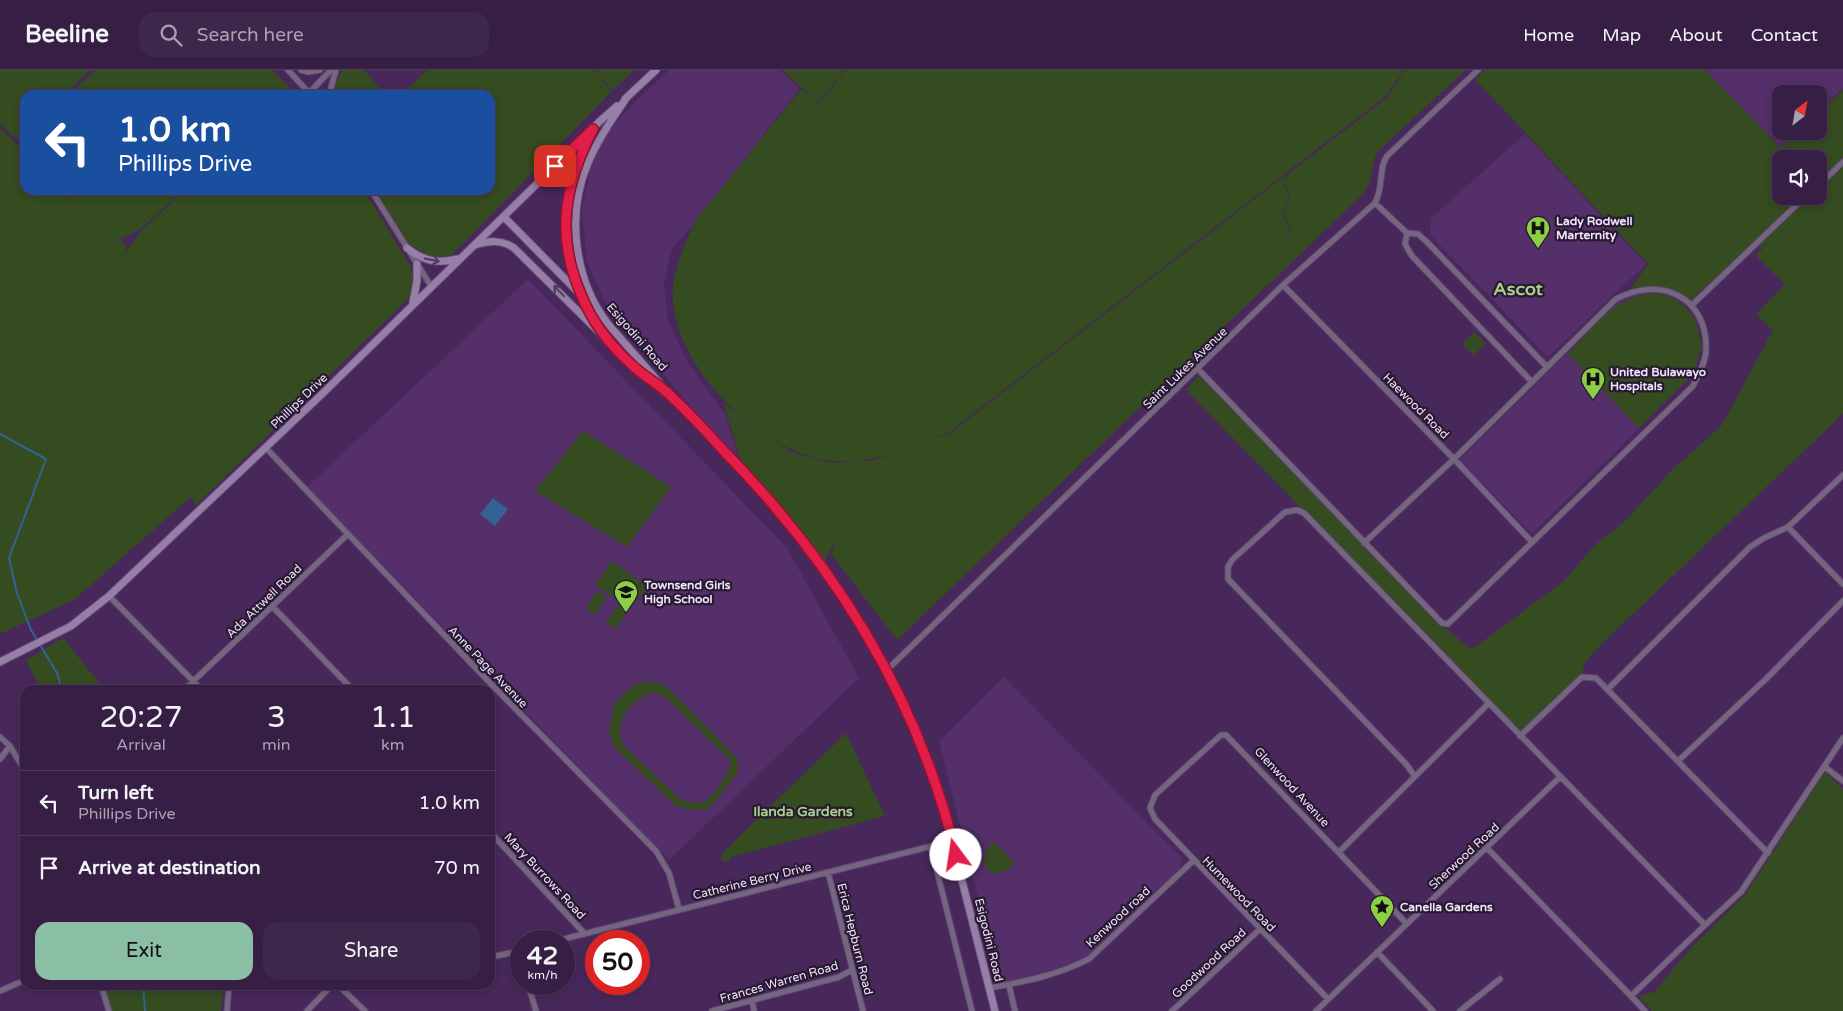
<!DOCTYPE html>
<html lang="en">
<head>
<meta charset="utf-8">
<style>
	:root { --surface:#361e44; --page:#3d274b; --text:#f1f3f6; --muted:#aaa2b2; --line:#503c5d; --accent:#8abfa5 }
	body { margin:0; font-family:"Varela Round",sans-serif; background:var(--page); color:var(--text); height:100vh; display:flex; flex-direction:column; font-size:19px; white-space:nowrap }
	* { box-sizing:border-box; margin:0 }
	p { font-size:16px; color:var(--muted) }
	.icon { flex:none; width:28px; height:28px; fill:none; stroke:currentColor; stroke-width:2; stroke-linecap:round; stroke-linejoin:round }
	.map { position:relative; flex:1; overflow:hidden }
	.drawer { position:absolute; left:20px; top:615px; width:475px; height:305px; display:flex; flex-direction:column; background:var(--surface); border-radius:15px; box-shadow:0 2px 8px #0003,0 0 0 1px var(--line) }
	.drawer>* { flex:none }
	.hud { position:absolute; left:20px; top:20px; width:475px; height:105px; border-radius:15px; box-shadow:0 2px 8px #0003,0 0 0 1px var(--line); background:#1a4fa0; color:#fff; overflow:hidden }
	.needle { width:32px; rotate:31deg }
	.buttons { position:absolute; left:1772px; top:15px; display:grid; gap:10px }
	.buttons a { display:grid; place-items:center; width:55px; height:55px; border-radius:10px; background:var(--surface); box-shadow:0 2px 8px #0003,0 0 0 1px var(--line); font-size:25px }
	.speed { position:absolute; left:510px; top:860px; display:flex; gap:10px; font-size:25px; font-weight:700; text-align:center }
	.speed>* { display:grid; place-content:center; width:65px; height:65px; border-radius:50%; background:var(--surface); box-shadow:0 2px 8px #0003,0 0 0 1px var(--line); line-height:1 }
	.speed small { font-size:12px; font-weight:400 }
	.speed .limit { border:8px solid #d22; background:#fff; color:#111 }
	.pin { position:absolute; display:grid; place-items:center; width:42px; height:42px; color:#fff; margin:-21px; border-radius:10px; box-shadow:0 2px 8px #0006 }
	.me { position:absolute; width:55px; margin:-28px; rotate:346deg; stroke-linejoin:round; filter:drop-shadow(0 0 4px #0008) }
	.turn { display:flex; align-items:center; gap:18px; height:105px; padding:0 15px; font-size:22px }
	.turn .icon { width:65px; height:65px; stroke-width:2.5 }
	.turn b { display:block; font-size:35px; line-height:42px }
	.eta { display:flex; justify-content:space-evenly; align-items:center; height:85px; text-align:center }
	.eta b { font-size:30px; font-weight:600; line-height:35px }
	.primary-button { display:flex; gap:10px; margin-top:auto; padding:10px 15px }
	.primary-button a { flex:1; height:58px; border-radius:15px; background:var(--accent); color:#111; font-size:20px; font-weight:600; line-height:58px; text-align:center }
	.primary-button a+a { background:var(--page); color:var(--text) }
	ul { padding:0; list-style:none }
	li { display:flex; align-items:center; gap:15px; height:65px; padding:0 15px; border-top:1px solid var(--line) }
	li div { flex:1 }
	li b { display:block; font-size:19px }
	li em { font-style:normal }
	header { display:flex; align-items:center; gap:30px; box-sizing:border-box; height:70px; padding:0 25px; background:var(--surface); border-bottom:1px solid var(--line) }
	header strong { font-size:24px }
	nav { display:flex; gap:28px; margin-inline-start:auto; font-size:18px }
	.search { width:350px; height:45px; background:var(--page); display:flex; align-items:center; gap:12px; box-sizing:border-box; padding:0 18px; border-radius:15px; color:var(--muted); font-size:19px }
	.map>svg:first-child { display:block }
	.built { fill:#542f69 }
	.green { fill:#354b20; fill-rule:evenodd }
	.water { fill:#336294 }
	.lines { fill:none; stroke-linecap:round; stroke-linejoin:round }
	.stream { stroke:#336294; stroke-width:2 }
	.minor-casing { stroke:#634675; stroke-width:7 }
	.secondary-casing { stroke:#634675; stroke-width:9 }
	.minor { stroke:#75667f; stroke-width:5 }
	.secondary { stroke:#967fa6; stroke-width:7 }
	.oneway { stroke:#4e3d59 }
	.route-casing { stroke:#92132f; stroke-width:12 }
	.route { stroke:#e11d48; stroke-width:9 }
	.labels { text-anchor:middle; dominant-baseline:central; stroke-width:4.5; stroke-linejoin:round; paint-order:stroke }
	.poi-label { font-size:12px; font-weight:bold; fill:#f1e2fb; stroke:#271930; text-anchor:start }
	.street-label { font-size:12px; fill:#f1e2fb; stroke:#271930 }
	.neighbourhood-label { font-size:14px; font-weight:bold; fill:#aacf8b; stroke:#271930 }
	.district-label { font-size:18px; font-weight:bold; fill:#aacf8b; stroke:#271930 }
</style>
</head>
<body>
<header>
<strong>Beeline</strong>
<div class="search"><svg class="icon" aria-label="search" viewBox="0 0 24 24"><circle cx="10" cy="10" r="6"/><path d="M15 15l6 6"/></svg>Search here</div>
<nav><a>Home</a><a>Map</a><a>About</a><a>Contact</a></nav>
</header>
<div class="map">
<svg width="1843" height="941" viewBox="0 0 1843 941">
	<rect width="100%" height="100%" fill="#48285b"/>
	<!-- built -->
	<path class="built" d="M 669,0 L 780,0 L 800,18 L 690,159 L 671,180 L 664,214 L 668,251 L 688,293 L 726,345 L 740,395 L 609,240 L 587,192 L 582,139 L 593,88 L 608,63 L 630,37 Z
		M 1706,0 L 1843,0 L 1843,18 L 1819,41 L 1819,24 L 1781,24 L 1781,61 L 1798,61 L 1781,78 Z
		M 1525,64 L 1646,194 L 1548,287 L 1430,165 L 1431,148 Z
		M 528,209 L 787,478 L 859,608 L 669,790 L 307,417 Z
		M 1651,222 L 1669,226 L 1684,235 L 1696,249 L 1702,274 L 1695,303 L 1532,464 L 1460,390 L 1617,233 L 1633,225 Z
		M 1004,607 L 1183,789 L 1180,798 L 1087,886 L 1071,895 L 1000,913 L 939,672 Z"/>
	<!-- green -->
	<path class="green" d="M 0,0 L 90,0 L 64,25 L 25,25 L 25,62 L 17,70 L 0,54 Z
		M 95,0 L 272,0 L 291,19 L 285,25 L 68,25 Z
		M 342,0 L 364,0 L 386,25 L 331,25 Z
		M 427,0 L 592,0 L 612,21 L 452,185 L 431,188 L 407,172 L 375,120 L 490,120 L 490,25 L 401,25 Z
		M 593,0 L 634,0 L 613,20 Z
		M 782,0 L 845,0 L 818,32 Z
		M 846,0 L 1404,0 L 1386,26 L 949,362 C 914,376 872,395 833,391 C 759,385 656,283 675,204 C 679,190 685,172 692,158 C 699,142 715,127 726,113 C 751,82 776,50 801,19 L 819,33 Z
		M 1405,0 L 1466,0 L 1378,81 C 1369,96 1376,106 1364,123 L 897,570 L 831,484 L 836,472 L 850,486 L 835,471 L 825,491 L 742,395 L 723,332 L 750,355 L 793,383 L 833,393 L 874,390 L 950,363 L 1287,104 L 1284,115 L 1289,126 L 1282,143 L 1291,163 L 1288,176 L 1292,163 L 1283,142 L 1290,126 L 1285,115 L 1288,104 L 1387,28 Z
		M 1485,0 L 1705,0 L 1781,78 L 1799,61 L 1819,61 L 1819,42 L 1843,20 L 1843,89 L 1819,112 L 1819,89 L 1781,89 L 1781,126 L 1803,126 L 1690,231 C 1670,220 1652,214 1629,221 L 1648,194 L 1475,9 Z
		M 0,58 L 25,82 L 25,120 L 61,120 L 109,172 L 62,120 L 183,120 L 142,158 L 111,174 L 119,170 L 127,175 L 123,185 L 142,160 L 185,120 L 364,120 L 411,197 L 413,211 L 409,228 L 195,436 L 192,426 L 74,530 L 0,564 Z
		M 1843,95 L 1843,344 L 1611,565 L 1585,592 L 1581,606 L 1520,663 L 1186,320 L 1200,304 L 1441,554 L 1469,578 L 1475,577 L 1564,511 L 1595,475 L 1624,452 L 1671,401 L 1722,355 L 1773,260 L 1756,245 L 1785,214 L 1759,189 L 1756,184 L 1762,180 L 1759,176 L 1809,126 L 1819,126 L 1819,117 Z
		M 1651,223 L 1669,226 L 1684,235 L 1695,249 L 1702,274 L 1694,303 L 1639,358 L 1568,284 C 1594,257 1612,229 1651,223 Z
		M 1474,262 L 1486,273 L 1474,285 L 1462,274 Z
		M 583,361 L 671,417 L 627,477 L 535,421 Z
		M 612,491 L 648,516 L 630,539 L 595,515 Z
		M 597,521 L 607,527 L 595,545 L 586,539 Z
		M 618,535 L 627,541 L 616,559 L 606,553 Z
		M 63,568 L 101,615 L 95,620 L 41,620 L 26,590 Z
		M 644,612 L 657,612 L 667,617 L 737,688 L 738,702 L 713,734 L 705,740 L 696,740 L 676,736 L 614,677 L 609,662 L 614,634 L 632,616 ZM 654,622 L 665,627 L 730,690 C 733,699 713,728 704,732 C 696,734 688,732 680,729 L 623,675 C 613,651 631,629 654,622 Z
		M 846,663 L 885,746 L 731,787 L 728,792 L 721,790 L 723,782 Z
		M 1825,702 L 1843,719 L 1843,941 L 1652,941 L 1638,926 L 1654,922 L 1691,878 L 1745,825 Z
		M 994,772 L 1015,793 L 1006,800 L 993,804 L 987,799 L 983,792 L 986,780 Z
		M 103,915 L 224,915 L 221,941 L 111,941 Z"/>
	<!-- water -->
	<path class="water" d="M 493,428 L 508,439 L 495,456 L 480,444 Z"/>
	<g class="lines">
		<!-- stream -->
		<path class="stream" d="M 0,364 L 46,389 L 9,488 L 17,523 L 31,560 L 57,603 L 62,620
			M 143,915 L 145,941"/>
		<!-- minor casing -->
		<g class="minor-casing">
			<path id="minor" d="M 288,0 L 311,25
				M 301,0 L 308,2 L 320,0
				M 309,23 L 331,0
				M 329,25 L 336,0
				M 1819,115 L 1843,92
				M 371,120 L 431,216
				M 1375,133 L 1407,163 L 1418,164 L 1427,172 L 1547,297
				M 1407,163 L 1405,174 L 1412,186 L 1532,312
				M 1283,215 L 1454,389 L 1532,472
				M 1693,234 L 1806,126
				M 1198,299 L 1442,553 L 1448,554 L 1693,316 C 1698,305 1706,292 1706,280 C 1708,227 1660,205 1616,229 L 1454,389 L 1364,473
				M 266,378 L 491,614 L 656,781 L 669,803 L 679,839
				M 1788,457 L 1843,514
				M 109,526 L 202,620
				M 272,536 L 353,620
				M 887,600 L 1283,215 L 1375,133 C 1384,117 1378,99 1387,86 L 1478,0
				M 1608,619 L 1750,477 L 1764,468 L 1788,457 L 1843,405
				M 184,620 L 347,465
				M 1520,666 L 1582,607 L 1596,608 L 1768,783
				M 0,667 L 10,676 L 25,701
				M 0,689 L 10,676
				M 1678,691 L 1766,609 L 1843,531
				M 1825,697 L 1843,711
				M 1414,705 L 1406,694 L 1228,509 L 1228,497 L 1232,490 L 1285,442 L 1297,440 L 1304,443 L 1705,855 L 1631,926 L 1487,778
				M 490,762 L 585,864
				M 931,777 L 972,941
				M 1339,782 L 1488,634
				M 828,802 L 863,941
				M 1705,855 L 1741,822 L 1843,668
				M 556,871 L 952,771
				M 518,882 L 521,894
				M 1377,882 L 1433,941
				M 490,887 L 521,881
				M 528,914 L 536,941
				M 101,915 L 109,941
				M 338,915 L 365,941
				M 1009,915 L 1015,941
				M 989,918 C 1023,912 1058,905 1089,889 L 1194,790
				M 0,921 L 25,910
				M 1631,926 L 1645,941
				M 1328,929 L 1155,749 L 1150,738 L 1155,725 L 1221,665 L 1226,665 L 1406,853
				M 752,930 L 754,941
				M 227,941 L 229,915
				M 307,941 L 332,915
				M 712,941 L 839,907 L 852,900
				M 1172,941 L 1259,860
				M 1316,941 L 1560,707
				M 1460,941 L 1500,909"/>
		</g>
		<!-- secondary casing -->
		<g class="secondary-casing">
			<path id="secondary" d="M 627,27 C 613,48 598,69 588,93 C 566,144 574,210 608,254 L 670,325 L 736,392 L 788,451 L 818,488 L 869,568 L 905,637 L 928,690 L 952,771 L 995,941
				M 625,29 L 656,0
				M 617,36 C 609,44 598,51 592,60 C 559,113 556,193 591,245 C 610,275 634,298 662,319
				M 504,147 L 577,221
				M 475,175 C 489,171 501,169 514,178 L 600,263
				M 407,178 C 423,191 438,194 457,189
				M 413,232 L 417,211 L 417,194
				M 0,592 L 71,556 L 109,526 L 322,324 L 593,59"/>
		</g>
		<!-- minor -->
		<use href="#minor" class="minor"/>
		<!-- secondary -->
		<use href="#secondary" class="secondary"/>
	</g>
	<!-- one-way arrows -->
	<defs><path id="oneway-shaft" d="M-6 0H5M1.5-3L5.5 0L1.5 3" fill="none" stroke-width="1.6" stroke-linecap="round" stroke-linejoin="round" transform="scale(1.25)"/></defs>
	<g class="oneway">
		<use href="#oneway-shaft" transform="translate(432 190) rotate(12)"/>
		<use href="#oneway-shaft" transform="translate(559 221) rotate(-134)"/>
	</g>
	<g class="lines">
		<!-- route casing -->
		<g class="route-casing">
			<path id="route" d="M 555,96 L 593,59 C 565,114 555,165 581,224 C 591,250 610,275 631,294 C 643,306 659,314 671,326 C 689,343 706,361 722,379 C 834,493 919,629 956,785"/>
		</g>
		<!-- route -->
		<use href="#route" class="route"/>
	</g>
	<!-- icons -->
	<defs>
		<g id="hospital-pin" transform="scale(1.25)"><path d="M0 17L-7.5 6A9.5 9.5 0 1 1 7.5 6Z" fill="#8dce45" stroke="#271930"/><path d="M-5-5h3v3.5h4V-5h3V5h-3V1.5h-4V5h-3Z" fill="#111"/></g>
		<g id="school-pin" transform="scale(1.25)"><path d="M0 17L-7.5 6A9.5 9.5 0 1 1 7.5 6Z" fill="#8dce45" stroke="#271930"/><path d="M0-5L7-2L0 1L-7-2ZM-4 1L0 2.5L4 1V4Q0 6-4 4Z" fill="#111"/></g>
		<g id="sight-pin" transform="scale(1.25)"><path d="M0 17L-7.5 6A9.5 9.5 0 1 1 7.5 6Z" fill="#8dce45" stroke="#271930"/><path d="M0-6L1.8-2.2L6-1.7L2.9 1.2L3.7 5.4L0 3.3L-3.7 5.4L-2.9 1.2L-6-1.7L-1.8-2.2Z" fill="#111"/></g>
	</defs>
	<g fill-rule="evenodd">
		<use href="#hospital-pin" x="1538" y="158"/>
		<use href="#hospital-pin" x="1593" y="309"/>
		<use href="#school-pin" x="626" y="522"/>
		<use href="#sight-pin" x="1382" y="837"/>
	</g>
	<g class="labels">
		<!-- poi labels -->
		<g class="poi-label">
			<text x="1556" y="151">Lady Rodwell<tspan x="1556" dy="14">Marternity</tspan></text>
			<text x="1610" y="302">United Bulawayo<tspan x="1610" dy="14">Hospitals</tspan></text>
			<text x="644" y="515">Townsend Girls<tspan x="644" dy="14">High School</tspan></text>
			<text x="1400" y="837">Canella Gardens</text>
		</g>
		<!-- street labels -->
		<g class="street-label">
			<text transform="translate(637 267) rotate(49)">Esigodini Road</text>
			<text transform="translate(1185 298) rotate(-44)">Saint Lukes Avenue</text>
			<text transform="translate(299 331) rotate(-44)">Phillips Drive</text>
			<text transform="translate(1416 336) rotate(45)">Haewood Road</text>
			<text transform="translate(264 531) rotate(-44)">Ada Attwell Road</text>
			<text transform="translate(488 597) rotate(46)">Anne Page Avenue</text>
			<text transform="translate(1292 717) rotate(47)">Glenwood Avenue</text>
			<text transform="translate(1464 786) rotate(-43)">Sherwood Road</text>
			<text transform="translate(545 806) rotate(47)">Mary Burrows Road</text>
			<text transform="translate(752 811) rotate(-14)">Catherine Berry Drive</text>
			<text transform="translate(1239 824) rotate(46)">Humewood Road</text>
			<text transform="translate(1118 847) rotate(-43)">Kenwood road</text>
			<text transform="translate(855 869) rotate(76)">Erica Hepburn Road</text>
			<text transform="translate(989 870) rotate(76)">Esigodini Road</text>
			<text transform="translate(1209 893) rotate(-43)">Goodwood Road</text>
			<text transform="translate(779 912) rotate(-16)">Frances Warren Road</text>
		</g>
		<!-- neighbourhood labels -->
		<g class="neighbourhood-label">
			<text x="803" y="741">Ilanda Gardens</text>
		</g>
		<!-- district labels -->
		<g class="district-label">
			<text x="1518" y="219">Ascot</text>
		</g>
	</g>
</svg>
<div class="buttons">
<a><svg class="needle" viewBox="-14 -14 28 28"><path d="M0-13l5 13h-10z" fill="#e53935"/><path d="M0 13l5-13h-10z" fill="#aaa2b2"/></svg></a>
<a><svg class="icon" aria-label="sound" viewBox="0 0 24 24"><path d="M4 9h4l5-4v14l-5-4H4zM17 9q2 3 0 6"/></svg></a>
</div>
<div class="speed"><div>42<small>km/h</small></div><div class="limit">50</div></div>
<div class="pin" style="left:555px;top:96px;background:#d93025"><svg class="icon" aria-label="arrive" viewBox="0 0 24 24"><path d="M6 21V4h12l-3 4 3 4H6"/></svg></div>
<svg class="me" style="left:956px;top:785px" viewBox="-20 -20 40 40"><circle r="19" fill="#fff"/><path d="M0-13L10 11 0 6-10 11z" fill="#e11d48"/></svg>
<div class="hud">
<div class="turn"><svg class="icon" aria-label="left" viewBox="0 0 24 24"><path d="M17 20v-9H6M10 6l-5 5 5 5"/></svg><div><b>1.0 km</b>Phillips Drive</div></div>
</div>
<section class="drawer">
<div class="eta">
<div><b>20:27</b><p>Arrival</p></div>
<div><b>3</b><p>min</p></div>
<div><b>1.1</b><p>km</p></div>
</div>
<ul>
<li><svg class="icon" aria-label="left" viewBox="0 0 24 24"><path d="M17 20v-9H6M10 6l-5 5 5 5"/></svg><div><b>Turn left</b><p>Phillips Drive</p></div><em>1.0 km</em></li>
<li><svg class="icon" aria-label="arrive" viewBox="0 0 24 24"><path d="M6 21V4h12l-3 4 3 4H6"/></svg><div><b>Arrive at destination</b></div><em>70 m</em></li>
</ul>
<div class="primary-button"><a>Exit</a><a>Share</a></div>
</section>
</div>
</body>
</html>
